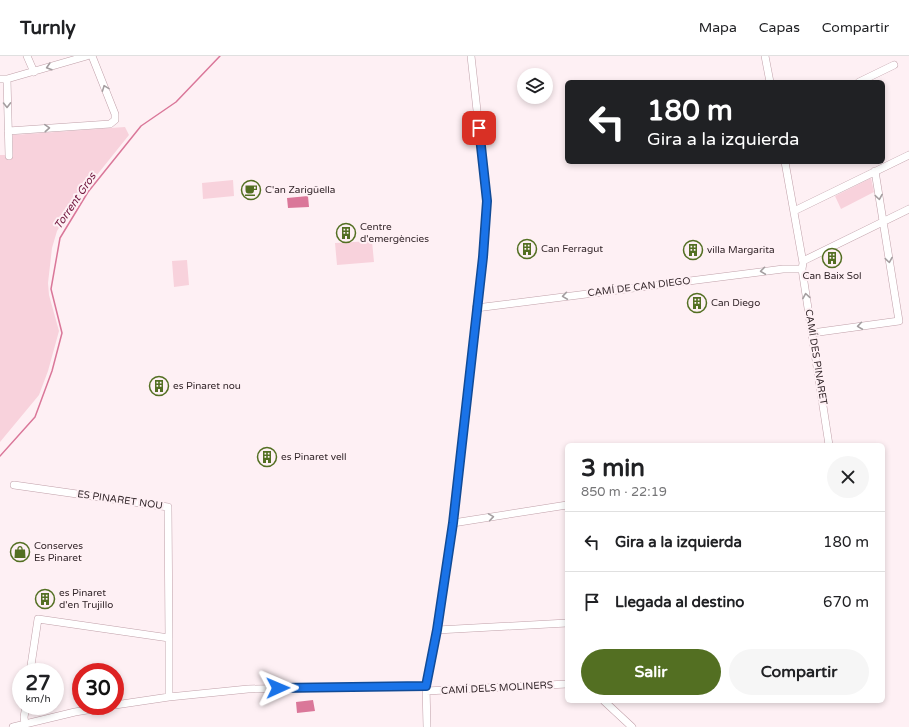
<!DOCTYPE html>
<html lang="es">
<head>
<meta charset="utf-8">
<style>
	:root { --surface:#fff; --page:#f6f6f6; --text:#202124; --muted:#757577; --line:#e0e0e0; --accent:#536f22 }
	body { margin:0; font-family:"Varela Round",sans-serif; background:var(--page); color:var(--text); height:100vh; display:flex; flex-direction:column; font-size:15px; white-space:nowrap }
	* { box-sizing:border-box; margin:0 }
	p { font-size:13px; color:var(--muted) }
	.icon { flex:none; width:22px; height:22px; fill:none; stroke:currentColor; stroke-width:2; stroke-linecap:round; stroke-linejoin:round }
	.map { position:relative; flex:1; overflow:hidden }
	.panel { position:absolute; left:565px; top:387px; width:320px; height:260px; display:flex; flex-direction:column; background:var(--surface); border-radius:6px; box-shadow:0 2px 6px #0003 }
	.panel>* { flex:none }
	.top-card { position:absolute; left:565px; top:24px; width:320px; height:84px; border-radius:6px; box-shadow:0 2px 6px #0003; background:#202124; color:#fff; overflow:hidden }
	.tools { position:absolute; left:517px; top:12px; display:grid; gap:8px }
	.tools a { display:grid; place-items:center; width:36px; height:36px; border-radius:50%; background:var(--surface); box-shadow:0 2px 6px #0003; font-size:20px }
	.speed { position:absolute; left:12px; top:607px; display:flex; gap:8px; font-size:20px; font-weight:700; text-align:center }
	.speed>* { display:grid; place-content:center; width:52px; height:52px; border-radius:50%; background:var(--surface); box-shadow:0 2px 6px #0003; line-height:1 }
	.speed small { font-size:10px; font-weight:400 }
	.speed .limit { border:6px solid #d22; background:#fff; color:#111 }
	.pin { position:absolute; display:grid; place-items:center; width:34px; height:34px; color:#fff; margin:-17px; border-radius:8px; box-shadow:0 2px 6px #0006 }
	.me { position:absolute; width:44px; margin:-22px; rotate:89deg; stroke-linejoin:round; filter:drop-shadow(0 0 3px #0008) }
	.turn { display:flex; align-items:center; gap:14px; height:84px; padding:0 16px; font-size:18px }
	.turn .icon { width:52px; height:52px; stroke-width:2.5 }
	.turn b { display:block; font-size:28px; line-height:34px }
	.round { display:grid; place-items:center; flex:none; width:42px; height:42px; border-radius:21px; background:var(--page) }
	.summary { display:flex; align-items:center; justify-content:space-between; height:68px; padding:0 16px }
	h1 { font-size:24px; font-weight:800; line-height:30px }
	.button { display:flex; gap:8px; margin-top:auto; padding:8px 16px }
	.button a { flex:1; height:46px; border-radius:24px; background:var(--accent); color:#fff; font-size:16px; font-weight:800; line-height:46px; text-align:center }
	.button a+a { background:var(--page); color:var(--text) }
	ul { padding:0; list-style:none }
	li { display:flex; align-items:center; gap:12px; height:60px; padding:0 16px; border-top:1px solid var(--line) }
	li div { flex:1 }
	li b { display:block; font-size:15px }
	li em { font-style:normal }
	header { display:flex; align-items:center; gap:24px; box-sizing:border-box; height:56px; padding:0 20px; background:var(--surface); border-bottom:1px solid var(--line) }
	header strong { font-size:19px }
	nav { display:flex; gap:22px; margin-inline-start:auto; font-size:14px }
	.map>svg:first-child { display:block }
	.green { fill:#f8d2dc }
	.water { fill:#da7799 }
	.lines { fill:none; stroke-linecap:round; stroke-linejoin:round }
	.stream { stroke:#da7799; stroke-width:1.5 }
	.minor-casing { stroke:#c0a0a9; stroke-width:8 }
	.minor { stroke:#fff; stroke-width:7 }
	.oneway { stroke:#a49ea0 }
	.route-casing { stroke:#114b97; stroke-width:10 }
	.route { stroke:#1a73e8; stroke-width:7 }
	.labels { text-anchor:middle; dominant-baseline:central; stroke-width:4; stroke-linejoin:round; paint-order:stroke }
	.poi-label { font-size:10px; fill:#34272b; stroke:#fef0f4; text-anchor:start }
	.street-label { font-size:10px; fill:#34272b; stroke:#fef0f4 }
	.water-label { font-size:11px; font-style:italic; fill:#70173e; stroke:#fef0f4 }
</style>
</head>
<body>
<header>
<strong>Turnly</strong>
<nav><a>Mapa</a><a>Capas</a><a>Compartir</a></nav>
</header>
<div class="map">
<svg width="909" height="671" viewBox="0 0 909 671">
	<rect width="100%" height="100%" fill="#fef0f4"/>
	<!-- green -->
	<path class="green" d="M 125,71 L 129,79 L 76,145 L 57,175 L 52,192 L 48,227 L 49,239 L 59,275 L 48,315 L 39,339 L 0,386 L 0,99 L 13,99 L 13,79 Z
		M 871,122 L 874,136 L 841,153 L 835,140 Z
		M 233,124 L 234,140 L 203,143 L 202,127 Z
		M 372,185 L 374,206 L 337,209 L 335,187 Z
		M 187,204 L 189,229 L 174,231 L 172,205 Z"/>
	<!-- water -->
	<path class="water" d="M 308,140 L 309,151 L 288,152 L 287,142 Z
		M 313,644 L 315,655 L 297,657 L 296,646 Z"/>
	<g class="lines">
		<!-- stream -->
		<path class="stream" d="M 0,400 L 35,361 L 52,315 L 62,277 L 51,233 L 60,182 L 88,136 L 141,70 L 176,46 L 220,0"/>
		<!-- minor casing -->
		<g class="minor-casing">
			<path id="minor" d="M 27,0 L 34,16
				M 765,0 L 770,26
				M 0,23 L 7,23 L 87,0
				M 7,23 L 9,100
				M 859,26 L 894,9
				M 8,75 L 110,68 L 115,64 L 115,58 L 92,0
				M 785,106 L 803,207 L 802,213 L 829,389
				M 794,155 L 909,99
				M 803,205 L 909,153
				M 476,252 L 783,213 L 802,213
				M 812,277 L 899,265 L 875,115
				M 14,429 L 168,451 L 169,582
				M 453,467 L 567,449
				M 437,574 L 567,567
				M 30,616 L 38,563 L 169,582 L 169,641
				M 426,635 L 567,628
				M 604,645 L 632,671
				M 115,649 L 169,641 L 248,633 L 426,630
				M 25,668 L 24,661 L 26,650
				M 13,671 L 75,656 L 111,650
				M 427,671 L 426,630 L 437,574 L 453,467 L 483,201 L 487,145 L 471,0"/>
		</g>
		<!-- minor -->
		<use href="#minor" class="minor"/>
	</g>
	<!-- one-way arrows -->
	<defs><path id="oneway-chevron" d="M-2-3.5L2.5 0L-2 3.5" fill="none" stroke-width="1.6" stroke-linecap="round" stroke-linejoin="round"/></defs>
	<g class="oneway">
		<use href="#oneway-chevron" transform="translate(49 11) rotate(163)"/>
		<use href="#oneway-chevron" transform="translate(105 32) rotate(-111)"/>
		<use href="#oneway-chevron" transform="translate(7 49) rotate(89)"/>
		<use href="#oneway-chevron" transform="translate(47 72) rotate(-4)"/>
		<use href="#oneway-chevron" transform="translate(879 141) rotate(81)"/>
		<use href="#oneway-chevron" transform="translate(889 204) rotate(81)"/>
		<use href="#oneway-chevron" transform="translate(763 215) rotate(173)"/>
		<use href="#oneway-chevron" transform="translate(565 240) rotate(172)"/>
		<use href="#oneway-chevron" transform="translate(806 240) rotate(-99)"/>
		<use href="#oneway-chevron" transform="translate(860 270) rotate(172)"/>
		<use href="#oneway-chevron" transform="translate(491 461) rotate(-9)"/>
	</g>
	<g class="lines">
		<!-- route casing -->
		<g class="route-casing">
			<path id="route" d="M 278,632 L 426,630 L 437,574 L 453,467 L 483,201 L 487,145 L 479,72"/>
		</g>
		<!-- route -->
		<use href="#route" class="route"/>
	</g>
	<!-- icons -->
	<defs>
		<g id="cafe-ring" transform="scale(1)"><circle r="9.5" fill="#fef0f4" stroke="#536f22" stroke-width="1.5"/><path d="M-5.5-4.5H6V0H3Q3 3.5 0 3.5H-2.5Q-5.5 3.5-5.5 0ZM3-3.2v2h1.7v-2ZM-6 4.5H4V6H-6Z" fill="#536f22"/></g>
		<g id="building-ring" transform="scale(1)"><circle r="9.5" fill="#fef0f4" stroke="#536f22" stroke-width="1.5"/><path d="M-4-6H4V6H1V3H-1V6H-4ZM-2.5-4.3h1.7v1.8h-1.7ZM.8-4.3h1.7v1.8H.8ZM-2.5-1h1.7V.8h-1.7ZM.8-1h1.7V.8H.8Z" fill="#536f22"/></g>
		<g id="shop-ring" transform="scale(1)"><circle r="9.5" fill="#fef0f4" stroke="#536f22" stroke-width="1.5"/><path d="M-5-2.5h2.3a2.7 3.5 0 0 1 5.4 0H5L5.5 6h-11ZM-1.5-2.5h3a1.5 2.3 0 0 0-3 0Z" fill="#536f22"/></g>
	</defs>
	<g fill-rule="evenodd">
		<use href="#cafe-ring" x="251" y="134"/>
		<use href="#building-ring" x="346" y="177"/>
		<use href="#building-ring" x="527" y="193"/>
		<use href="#building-ring" x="693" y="194"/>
		<use href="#building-ring" x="832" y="202"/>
		<use href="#building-ring" x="697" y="247"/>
		<use href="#building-ring" x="159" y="330"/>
		<use href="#building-ring" x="267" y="401"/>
		<use href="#shop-ring" x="20" y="496"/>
		<use href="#building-ring" x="45" y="543"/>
	</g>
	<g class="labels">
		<!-- poi labels -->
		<g class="poi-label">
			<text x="265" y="134">C'an Zarigüella</text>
			<text x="360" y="171">Centre<tspan x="360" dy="12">d'emergències</tspan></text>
			<text x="541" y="193">Can Ferragut</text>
			<text x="707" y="194">villa Margarita</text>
			<text x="832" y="220" text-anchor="middle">Can Baix Sol</text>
			<text x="711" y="247">Can Diego</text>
			<text x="173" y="330">es Pinaret nou</text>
			<text x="281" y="401">es Pinaret vell</text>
			<text x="34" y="490">Conserves<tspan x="34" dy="12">Es Pinaret</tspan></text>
			<text x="59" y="537">es Pinaret<tspan x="59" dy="12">d'en Trujillo</tspan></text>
		</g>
		<!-- street labels -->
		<g class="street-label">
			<text transform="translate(639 231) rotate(-7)">CAMÍ DE CAN DIEGO</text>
			<text transform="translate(816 301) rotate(81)">CAMÍ DES PINARET</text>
			<text transform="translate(120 444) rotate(8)">ES PINARET NOU</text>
			<text transform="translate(497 632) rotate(-3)">CAMÍ DELS MOLINERS</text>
		</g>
		<!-- water labels -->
		<g class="water-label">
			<text transform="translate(75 145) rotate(-56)">Torrent Gros</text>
		</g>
	</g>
</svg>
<div class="tools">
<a><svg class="icon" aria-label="layers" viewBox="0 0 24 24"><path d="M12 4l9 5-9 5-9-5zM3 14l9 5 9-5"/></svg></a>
</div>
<div class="speed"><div>27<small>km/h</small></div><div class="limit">30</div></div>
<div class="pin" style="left:479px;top:72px;background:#d93025"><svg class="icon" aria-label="arrive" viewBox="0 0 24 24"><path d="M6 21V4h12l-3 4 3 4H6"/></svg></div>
<svg class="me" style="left:278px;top:632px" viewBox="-20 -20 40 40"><path d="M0-17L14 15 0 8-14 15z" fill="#1a73e8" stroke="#fff" stroke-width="4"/></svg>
<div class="top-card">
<div class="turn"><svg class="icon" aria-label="left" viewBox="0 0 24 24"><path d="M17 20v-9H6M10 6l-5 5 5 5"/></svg><div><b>180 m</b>Gira a la izquierda</div></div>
</div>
<section class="panel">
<div class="summary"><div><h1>3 min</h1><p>850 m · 22:19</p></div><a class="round"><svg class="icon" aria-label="close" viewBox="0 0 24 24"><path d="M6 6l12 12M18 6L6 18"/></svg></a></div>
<ul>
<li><svg class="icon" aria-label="left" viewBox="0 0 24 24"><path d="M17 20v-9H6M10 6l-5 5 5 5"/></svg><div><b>Gira a la izquierda</b></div><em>180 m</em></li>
<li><svg class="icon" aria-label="arrive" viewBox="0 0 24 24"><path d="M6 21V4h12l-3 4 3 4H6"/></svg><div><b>Llegada al destino</b></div><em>670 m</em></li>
</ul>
<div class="button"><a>Salir</a><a>Compartir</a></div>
</section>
</div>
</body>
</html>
